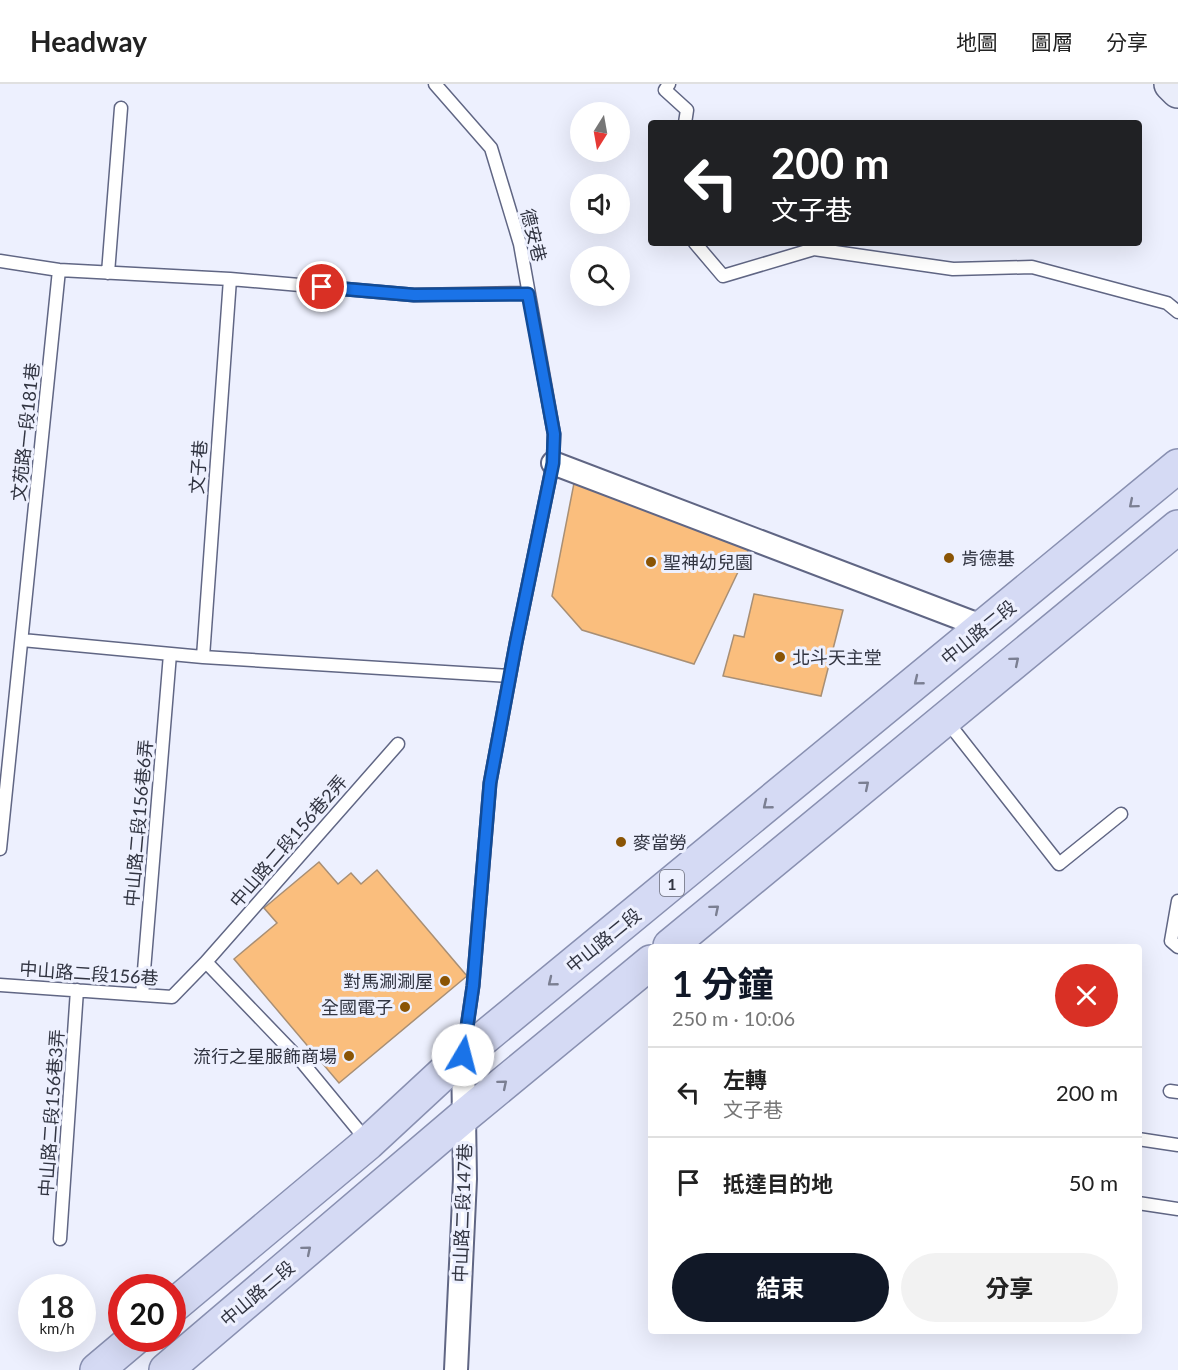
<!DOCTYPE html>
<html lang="zh-TW">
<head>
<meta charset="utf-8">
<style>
	:root { --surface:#fff; --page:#f2f2f2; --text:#222; --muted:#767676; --line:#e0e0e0; --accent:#111827 }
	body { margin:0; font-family:Lato,"Noto Sans TC",sans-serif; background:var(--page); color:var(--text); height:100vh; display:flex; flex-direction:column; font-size:22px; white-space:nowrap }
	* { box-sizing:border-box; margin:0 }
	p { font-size:20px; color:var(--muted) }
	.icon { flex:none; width:33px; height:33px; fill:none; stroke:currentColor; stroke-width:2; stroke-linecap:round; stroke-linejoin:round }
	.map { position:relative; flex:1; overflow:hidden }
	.details { position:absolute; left:648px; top:860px; width:494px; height:390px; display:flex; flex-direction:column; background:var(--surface); border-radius:6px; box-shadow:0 6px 24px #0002 }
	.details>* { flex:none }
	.guide { position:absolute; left:648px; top:36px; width:494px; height:126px; border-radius:6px; box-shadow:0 6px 24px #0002; background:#202124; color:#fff; overflow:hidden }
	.needle { width:39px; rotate:191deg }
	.buttons { position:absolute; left:570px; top:18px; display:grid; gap:12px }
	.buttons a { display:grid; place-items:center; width:60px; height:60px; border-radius:50%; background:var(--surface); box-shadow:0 6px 24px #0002; font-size:30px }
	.speed { position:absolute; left:18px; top:1190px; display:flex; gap:12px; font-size:30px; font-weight:700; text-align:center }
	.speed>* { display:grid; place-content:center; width:78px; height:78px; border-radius:50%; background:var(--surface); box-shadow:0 6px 24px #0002; line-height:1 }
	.speed small { font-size:15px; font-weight:400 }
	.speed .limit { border:9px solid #d22; background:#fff; color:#111 }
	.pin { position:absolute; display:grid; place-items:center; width:51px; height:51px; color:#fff; margin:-26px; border:3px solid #fff; border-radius:50%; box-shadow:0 2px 6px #0007 }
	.me { position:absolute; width:66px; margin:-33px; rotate:8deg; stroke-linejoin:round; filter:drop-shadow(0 0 4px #0008) }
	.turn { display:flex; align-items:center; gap:21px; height:126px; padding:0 24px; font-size:27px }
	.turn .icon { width:78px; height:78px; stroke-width:2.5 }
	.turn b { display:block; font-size:42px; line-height:51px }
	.round { display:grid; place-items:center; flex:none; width:63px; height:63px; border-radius:32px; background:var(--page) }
	.head { display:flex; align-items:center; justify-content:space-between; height:102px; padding:0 24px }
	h1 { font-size:36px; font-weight:700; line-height:45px; color:var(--accent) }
	.primary-button { display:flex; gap:12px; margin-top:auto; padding:12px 24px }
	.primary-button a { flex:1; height:69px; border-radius:36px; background:var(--accent); color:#fff; font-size:24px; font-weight:700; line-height:69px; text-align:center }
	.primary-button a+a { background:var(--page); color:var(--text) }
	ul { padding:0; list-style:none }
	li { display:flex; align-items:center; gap:18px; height:90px; padding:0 24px; border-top:2px solid var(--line) }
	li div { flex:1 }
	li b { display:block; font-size:22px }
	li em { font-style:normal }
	header { display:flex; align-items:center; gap:36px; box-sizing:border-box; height:84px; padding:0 30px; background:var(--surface); border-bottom:2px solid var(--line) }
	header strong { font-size:28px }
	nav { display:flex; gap:33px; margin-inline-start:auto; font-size:21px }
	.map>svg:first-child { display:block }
	.building { fill:#fabe7d; stroke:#a88f75; stroke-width:1.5 }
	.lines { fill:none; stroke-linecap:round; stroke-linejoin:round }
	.service-casing { stroke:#606684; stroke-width:15 }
	.minor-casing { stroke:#606684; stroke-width:26 }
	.secondary-casing { stroke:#606684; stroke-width:36 }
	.primary-casing { stroke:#8990b1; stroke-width:36 }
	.service { stroke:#fff; stroke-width:12 }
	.minor { stroke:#fff; stroke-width:22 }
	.secondary { stroke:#eaedfa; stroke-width:33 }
	.primary { stroke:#d5daf4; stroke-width:33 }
	.oneway { stroke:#7b7f92 }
	.route-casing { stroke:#114b97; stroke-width:15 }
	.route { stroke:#1a73e8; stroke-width:10 }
	.poi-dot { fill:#8a5404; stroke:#edf0fe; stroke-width:2 }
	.labels { text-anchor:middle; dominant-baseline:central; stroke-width:6; stroke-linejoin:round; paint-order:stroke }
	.shield { fill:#edf0fe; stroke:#696c7a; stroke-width:1.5 }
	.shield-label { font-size:16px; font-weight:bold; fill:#313441 }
	.street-label { font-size:18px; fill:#313441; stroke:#edf0fe }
	.poi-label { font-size:18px; fill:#313441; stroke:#edf0fe; text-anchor:start }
</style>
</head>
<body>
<header>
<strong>Headway</strong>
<nav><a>地圖</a><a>圖層</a><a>分享</a></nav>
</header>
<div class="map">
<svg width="1178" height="1286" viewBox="0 0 1178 1286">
	<rect width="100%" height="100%" fill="#edf0fe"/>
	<!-- building -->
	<path class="building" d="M 575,394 L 749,465 L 694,580 L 582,546 L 552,512 Z
		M 754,510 L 843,526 L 821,612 L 723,592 L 734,551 L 744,553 Z
		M 319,778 L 338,800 L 351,789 L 361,800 L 377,786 L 467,892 L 339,999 L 234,875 L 277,839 L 264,824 Z"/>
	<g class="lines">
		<!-- service casing -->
		<g class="service-casing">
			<path id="service" d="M 435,0 L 491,64 L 520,160 L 554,350 L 553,379 L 516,559 L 490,699 L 473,902 L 464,962
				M 669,0 L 665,6 L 687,26 L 685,39
				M 695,159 L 723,192 L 814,165 L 953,185 L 1032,183 L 1167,219 L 1178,228
				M 0,177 L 59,186 L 230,195 L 414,211 L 528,209
				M 108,189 L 121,24
				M 22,556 L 203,573 L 510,592
				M 203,573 L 230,195
				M 946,636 L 1059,780 L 1121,730
				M 0,765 L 59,186
				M 1178,817 L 1171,857 L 1178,863
				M 206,878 L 398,660
				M 0,901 L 172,913 L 206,878 L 302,978 L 368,1058
				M 142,911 L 170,570
				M 1170,1007 L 1178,1008
				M 1138,1055 L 1178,1061
				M 1138,1119 L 1178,1125
				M 60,1155 L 77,906"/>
		</g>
		<!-- minor casing -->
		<g class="minor-casing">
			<path id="minor" d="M 553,379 L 984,543
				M 456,1286 L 465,1095 L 463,971"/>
		</g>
		<!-- secondary casing -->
		<g class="secondary-casing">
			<path id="secondary" d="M 1171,0 L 1178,7"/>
		</g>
		<!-- primary casing -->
		<g class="primary-casing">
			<path id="primary" d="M 670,862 L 1178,443
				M 172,1223 L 368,1059 L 463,971 L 1178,382
				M 97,1286 L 135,1254
				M 166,1286 L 463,1033 L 651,878"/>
		</g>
		<!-- service -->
		<use href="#service" class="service"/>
		<!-- minor -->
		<use href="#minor" class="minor"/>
		<!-- secondary -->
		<use href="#secondary" class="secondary"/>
		<!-- primary -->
		<use href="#primary" class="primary"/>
	</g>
	<!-- one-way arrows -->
	<defs><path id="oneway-chevron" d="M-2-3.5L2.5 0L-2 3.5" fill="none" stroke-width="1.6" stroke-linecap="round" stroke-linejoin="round" transform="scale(1.5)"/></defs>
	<g class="oneway">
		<use href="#oneway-chevron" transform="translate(1133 420) rotate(140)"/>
		<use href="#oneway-chevron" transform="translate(1015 577) rotate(-40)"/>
		<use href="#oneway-chevron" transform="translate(918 597) rotate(141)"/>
		<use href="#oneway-chevron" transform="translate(865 701) rotate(-40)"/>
		<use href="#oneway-chevron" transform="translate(767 721) rotate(141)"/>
		<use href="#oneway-chevron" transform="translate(715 825) rotate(-40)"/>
		<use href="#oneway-chevron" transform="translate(552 898) rotate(141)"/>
		<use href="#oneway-chevron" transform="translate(503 1000) rotate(-40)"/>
		<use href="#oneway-chevron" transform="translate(307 1166) rotate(-40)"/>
	</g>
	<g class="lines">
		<!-- route casing -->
		<g class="route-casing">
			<path id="route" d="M 322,203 L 414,211 L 528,210 L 554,350 L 553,379 L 516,559 L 490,699 L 473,902 L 463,971"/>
		</g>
		<!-- route -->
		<use href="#route" class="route"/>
	</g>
	<!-- markers -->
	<g class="poi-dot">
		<circle cx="949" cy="474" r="6"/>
		<circle cx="651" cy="478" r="6"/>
		<circle cx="780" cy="573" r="6"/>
		<circle cx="621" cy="758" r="6"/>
		<circle cx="445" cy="897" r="6"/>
		<circle cx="405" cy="923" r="6"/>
		<circle cx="349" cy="972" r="6"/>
	</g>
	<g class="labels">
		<!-- shield labels -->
		<rect class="shield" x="660" y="786" width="24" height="26" rx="4.5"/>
		<g class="shield-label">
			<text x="672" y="799">1</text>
		</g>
		<!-- street labels -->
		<g class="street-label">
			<text transform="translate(534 151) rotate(76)">德安巷</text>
			<text transform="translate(25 348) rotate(-84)">文苑路一段181巷</text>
			<text transform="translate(198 383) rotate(-86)">文子巷</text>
			<text transform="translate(978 548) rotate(-39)">中山路二段</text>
			<text transform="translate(138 739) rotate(-85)">中山路二段156巷6弄</text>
			<text transform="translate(288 757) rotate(-49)">中山路二段156巷2弄</text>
			<text transform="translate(603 856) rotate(-39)">中山路二段</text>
			<text transform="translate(89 889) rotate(4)">中山路二段156巷</text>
			<text transform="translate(51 1029) rotate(-86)">中山路二段156巷3弄</text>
			<text transform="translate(462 1129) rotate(-88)">中山路二段147巷</text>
			<text transform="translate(257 1209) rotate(-40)">中山路二段</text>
		</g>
		<!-- poi labels -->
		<g class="poi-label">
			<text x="961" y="474">肯德基</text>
			<text x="663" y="478">聖神幼兒園</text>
			<text x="792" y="573">北斗天主堂</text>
			<text x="633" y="758">麥當勞</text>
			<text x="433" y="897" text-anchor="end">對馬涮涮屋</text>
			<text x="393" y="923" text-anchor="end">全國電子</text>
			<text x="337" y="972" text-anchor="end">流行之星服飾商場</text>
		</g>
	</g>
</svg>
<div class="buttons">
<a><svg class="needle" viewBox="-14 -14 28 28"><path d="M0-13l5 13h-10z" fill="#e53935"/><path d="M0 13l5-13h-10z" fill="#767676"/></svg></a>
<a><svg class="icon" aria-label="sound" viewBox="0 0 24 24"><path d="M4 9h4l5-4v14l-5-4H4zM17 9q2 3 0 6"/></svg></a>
<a><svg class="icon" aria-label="search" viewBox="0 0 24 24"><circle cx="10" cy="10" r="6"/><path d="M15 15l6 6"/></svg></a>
</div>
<div class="speed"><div>18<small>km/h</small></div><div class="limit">20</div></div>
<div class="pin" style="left:322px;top:203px;background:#d93025"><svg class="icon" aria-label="arrive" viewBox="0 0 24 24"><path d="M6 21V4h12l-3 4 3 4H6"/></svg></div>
<svg class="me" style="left:463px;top:971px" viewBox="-20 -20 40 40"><circle r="19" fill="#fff"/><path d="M0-13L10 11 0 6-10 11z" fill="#1a73e8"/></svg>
<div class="guide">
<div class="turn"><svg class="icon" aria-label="left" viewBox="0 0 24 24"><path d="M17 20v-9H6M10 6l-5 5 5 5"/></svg><div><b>200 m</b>文子巷</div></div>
</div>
<section class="details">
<div class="head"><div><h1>1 分鐘</h1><p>250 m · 10:06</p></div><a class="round" style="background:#d93025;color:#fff"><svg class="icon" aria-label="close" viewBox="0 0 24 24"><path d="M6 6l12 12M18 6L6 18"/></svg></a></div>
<ul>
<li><svg class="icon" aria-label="left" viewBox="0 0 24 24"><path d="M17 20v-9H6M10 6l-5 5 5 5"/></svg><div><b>左轉</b><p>文子巷</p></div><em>200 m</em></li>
<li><svg class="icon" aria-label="arrive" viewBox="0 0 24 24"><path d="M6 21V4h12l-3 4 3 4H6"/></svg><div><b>抵達目的地</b></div><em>50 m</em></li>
</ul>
<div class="primary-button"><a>結束</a><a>分享</a></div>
</section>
</div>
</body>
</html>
